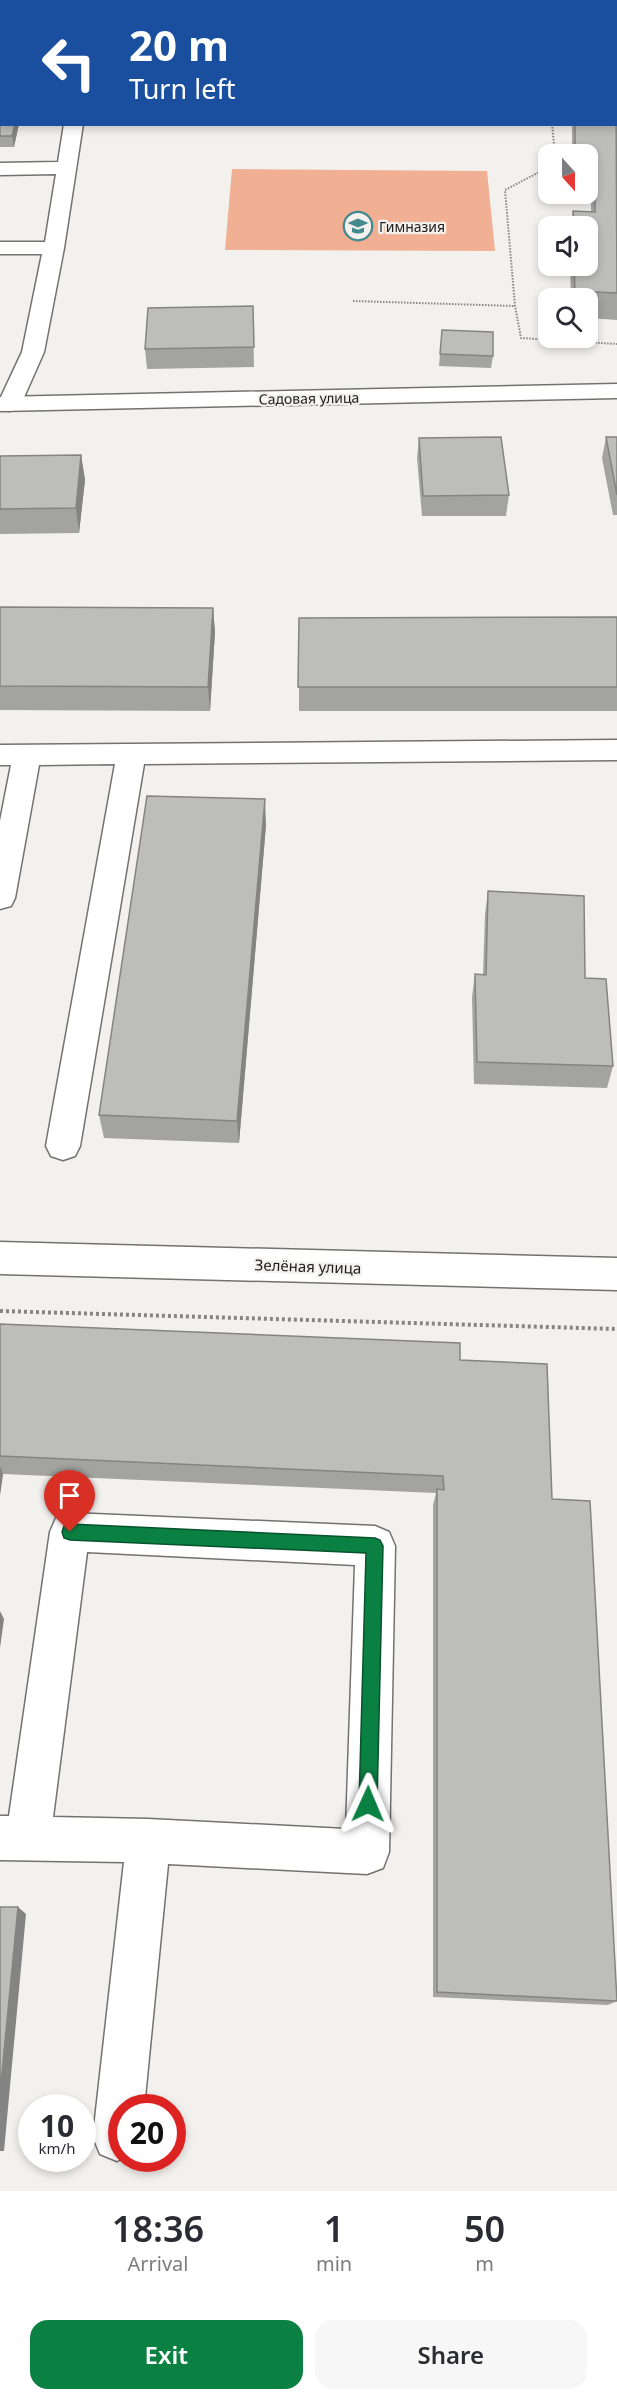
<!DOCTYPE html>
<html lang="en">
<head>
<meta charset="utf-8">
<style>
	:root { --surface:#fff; --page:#f7f7f7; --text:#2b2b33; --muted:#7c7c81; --accent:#0b8043 }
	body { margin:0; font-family:"Noto Sans",sans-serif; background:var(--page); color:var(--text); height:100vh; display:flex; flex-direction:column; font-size:22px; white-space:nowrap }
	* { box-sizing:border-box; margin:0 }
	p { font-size:20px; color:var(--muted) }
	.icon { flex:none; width:33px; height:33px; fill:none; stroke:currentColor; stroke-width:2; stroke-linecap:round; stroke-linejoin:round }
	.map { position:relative; height:2191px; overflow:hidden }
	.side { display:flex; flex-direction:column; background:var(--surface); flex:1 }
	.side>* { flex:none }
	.hud { position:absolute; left:0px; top:0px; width:618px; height:126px; box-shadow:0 3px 9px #0003; background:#1a4fa0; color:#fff; overflow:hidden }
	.needle { width:39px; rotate:159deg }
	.tools { position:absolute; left:538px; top:144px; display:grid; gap:12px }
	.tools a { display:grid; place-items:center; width:60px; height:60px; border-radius:12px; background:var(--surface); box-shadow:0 3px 9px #0003; font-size:30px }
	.speed { position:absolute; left:18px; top:2094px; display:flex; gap:12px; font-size:30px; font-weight:700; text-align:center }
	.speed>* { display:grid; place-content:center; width:78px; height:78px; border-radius:50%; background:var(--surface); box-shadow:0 3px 9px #0003; line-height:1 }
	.speed small { font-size:15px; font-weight:400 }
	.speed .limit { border:9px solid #d22; background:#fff; color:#111 }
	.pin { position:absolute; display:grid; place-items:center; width:51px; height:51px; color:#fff; margin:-62px -26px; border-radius:50% 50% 50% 0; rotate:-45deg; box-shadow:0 0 6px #0007 }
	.pin .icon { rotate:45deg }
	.me { position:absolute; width:66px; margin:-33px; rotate:1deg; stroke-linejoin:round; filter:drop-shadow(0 0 4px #0008) }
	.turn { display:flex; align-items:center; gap:21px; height:126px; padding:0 30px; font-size:27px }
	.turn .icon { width:78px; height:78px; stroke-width:2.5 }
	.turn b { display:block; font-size:42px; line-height:51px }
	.eta { display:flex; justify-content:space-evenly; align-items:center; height:102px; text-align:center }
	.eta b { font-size:36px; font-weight:600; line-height:42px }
	.primary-button { display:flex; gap:12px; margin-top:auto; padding:12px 30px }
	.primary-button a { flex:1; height:69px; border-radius:18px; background:var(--accent); color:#fff; font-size:24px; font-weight:600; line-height:69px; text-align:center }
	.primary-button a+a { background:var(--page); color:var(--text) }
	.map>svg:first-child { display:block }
	.green { fill:#f1af93 }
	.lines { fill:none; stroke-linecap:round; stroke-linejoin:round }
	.service-casing { stroke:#73726e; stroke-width:3 }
	.tertiary-casing { stroke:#73726e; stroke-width:3 }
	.secondary-casing { stroke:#73726e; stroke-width:3 }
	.path-far1 { stroke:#868583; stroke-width:2; stroke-dasharray:1.5 1.5; stroke-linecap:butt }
	.path { stroke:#868583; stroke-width:4; stroke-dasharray:3 3; stroke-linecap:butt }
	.service { fill:#fff; fill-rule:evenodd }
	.tertiary { fill:#fff; fill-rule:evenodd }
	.secondary { fill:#fff; fill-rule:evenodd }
	.wall { fill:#a3a3a0 }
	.shaded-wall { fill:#848582 }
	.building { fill:#bdbeba; stroke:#848582; stroke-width:1.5 }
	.route { fill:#0b8043; stroke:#07532c; stroke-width:1.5 }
	.labels { text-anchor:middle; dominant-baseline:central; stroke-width:4.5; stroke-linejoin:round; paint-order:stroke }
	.far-poi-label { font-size:14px; fill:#1c1c1b; stroke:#f2f1ed; text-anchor:start }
	.far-street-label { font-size:14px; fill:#1c1c1b; stroke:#f2f1ed }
	.street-label { font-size:15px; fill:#1c1c1b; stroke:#f2f1ed }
</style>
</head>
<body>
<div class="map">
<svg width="617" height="2191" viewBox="0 0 617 2191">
	<rect width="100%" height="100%" fill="#f2f1ed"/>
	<!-- green -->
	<path class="green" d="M 232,169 L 487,171 L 495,251 L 225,250 Z"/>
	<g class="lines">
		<!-- service casing -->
		<g class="service-casing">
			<path id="service" d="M 441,0 L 459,0 L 441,2 Z
				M 64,124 L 83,124 L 64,248 L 44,352 L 21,404 L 17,409 L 9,411 L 1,409 L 0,399 L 22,352 L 42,254 L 0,254 L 0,242 L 45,242 L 56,174 L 0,175 L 0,163 L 58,162 Z
				M 617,740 L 617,760 L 144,764 L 80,1146 L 75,1156 L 63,1160 L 51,1156 L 46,1146 L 115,764 L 39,765 L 15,898 L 11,906 L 0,909 L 0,821 L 11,765 L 0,765 L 0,745 Z
				M 70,1513 L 375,1526 L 389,1532 L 395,1546 L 389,1852 L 383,1868 L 367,1874 L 168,1864 L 144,2108 L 122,2108 L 123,2158 L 117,2161 L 100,2154 L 93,2137 L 124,1862 L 0,1860 L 0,1816 L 9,1816 L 50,1532 L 56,1518 ZM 87,1552 L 355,1565 L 346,1829 L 148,1819 L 53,1817 Z"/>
		</g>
		<!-- tertiary casing -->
		<g class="tertiary-casing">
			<path id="tertiary" d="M 617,384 L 617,398 L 0,411 L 0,397 Z
				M 0,1242 L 617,1258 L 617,1290 L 0,1274 Z"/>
		</g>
		<!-- secondary casing -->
		<g class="secondary-casing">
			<path id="secondary" d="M 95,0 L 129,0 L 130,2 L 96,2 Z
				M 616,38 L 617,38 L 617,48 L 616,48 Z"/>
		</g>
		<!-- path-far1 -->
		<path class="path-far1" d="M 552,124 L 555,154
			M 549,167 L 505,190 L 515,306 L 521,338 L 617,344
			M 353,301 L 515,306"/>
		<!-- path -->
		<path class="path" d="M 0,1311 L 617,1329"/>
		<!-- service -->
		<use href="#service" class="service"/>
		<!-- tertiary -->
		<use href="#tertiary" class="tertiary"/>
		<!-- secondary -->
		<use href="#secondary" class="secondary"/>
	</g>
	<!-- wall -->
	<path class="wall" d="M 0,103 L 19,124 L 14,147 L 0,147 Z
		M 617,103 L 617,320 L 588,318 L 588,298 L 571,298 L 570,266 L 588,266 L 588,226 L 571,226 L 573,211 L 591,212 L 591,196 L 572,195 L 572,194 L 588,194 L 588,154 L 572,154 L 572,124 L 616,124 Z
		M 253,306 L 254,367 L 147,369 L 145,349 Z
		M 442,330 L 493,356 L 491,368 L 439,366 Z
		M 606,437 L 617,437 L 617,515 L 613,515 L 602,458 Z
		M 419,438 L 509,495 L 506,516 L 422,516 L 417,458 Z
		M 81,455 L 85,480 L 79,533 L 0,534 L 0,456 Z
		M 0,607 L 213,608 L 215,632 L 210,711 L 0,710 Z
		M 617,617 L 617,711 L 299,711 L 299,618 Z
		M 266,825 L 239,1143 L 104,1138 L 99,1115 Z
		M 488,891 L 585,978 L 613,1066 L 607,1088 L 474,1084 L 472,997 L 475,974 L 483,975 L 485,914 Z
		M 0,1324 L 460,1360 L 552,1499 L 617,2001 L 608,2005 L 433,1997 L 433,1505 L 436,1493 L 3,1474 L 0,1495 Z"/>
	<!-- shaded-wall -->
	<path class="shaded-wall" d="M 15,124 L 19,124 L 14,147 L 12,136 Z
		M 81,455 L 85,480 L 79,533 L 76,508 Z
		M 213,608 L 215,632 L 210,711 L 208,687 Z
		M 265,799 L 266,825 L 239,1143 L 237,1121 Z
		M 0,1466 L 3,1474 L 0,1495 Z
		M 0,1611 L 4,1619 L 0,1648 Z
		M 18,1907 L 26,1914 L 4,2151 L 0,2151 L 0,2093 Z"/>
	<!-- building -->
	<path class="building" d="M 0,103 L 2,103 L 2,124 L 15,124 L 12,136 L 0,136 Z
		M 616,103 L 617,293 L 575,291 L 574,266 L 588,266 L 588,226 L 574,226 L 573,211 L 595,212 L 595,169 L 588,169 L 588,154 L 575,154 L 575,124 L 616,124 Z
		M 253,306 L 254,347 L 145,349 L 148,308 Z
		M 442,330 L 493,332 L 493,356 L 440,354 Z
		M 501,437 L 509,495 L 423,496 L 419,438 Z
		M 606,437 L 617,437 L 617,495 Z
		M 81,455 L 76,508 L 0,509 L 0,456 Z
		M 0,607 L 213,608 L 208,687 L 0,686 Z
		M 617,617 L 617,687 L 298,687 L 299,618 Z
		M 147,796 L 265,799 L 237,1121 L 99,1115 Z
		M 488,891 L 584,896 L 585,978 L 606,979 L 613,1066 L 477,1062 L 475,974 L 486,975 Z
		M 0,1324 L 460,1343 L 460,1360 L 547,1364 L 552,1499 L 590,1501 L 617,2001 L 437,1992 L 437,1489 L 444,1490 L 443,1476 L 0,1456 Z
		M 0,1907 L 18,1907 L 0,2093 Z"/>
	<!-- route -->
	<path class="route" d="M 70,1524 L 375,1538 L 380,1540 L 383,1546 L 377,1804 L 375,1811 L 368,1813 L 362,1811 L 359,1804 L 366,1553 L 70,1540 L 64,1538 L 62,1532 L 64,1526 Z"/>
	<!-- icons -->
	<defs>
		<g id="school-ring" transform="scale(1.5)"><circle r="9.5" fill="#f2f1ed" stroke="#428a8d" stroke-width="1.5"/><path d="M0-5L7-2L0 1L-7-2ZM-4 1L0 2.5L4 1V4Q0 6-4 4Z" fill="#428a8d"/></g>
	</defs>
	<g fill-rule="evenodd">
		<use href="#school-ring" x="358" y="226"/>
	</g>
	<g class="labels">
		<!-- far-poi labels -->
		<g class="far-poi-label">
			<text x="379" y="226">Гимназия</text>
		</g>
		<!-- far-street labels -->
		<g class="far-street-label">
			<text transform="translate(309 398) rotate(-1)">Садовая улица</text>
		</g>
		<!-- street labels -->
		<g class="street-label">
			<text transform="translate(308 1266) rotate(2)">Зелёная улица</text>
		</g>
	</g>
</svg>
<div class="tools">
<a><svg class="needle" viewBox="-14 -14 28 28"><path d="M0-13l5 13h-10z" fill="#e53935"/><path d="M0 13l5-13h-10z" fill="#7c7c81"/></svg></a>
<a><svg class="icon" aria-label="sound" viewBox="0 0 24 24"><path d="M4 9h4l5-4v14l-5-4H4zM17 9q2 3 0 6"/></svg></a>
<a><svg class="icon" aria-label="search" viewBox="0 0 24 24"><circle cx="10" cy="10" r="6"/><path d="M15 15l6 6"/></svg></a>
</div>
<div class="speed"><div>10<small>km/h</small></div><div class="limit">20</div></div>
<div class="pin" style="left:70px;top:1532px;background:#d93025"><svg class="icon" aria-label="arrive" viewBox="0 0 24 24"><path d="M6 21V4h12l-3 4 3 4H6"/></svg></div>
<svg class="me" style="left:368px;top:1804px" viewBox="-20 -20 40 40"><path d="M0-17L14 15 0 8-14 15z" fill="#0b8043" stroke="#fff" stroke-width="4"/></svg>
<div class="hud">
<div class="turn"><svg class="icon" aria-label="left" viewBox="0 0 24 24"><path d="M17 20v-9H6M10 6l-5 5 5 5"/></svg><div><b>20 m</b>Turn left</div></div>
</div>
</div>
<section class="side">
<div class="eta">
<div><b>18:36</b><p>Arrival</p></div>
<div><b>1</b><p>min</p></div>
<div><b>50</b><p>m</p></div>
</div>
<div class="primary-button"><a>Exit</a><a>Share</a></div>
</section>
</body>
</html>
